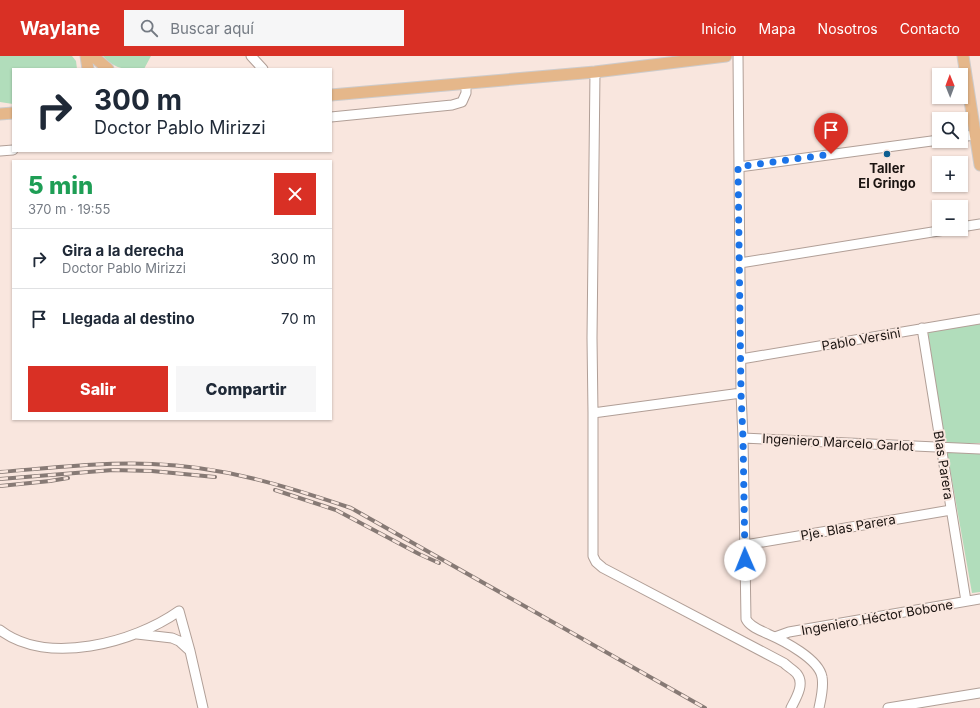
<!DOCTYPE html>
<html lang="es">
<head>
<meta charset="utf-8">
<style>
	:root { --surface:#fff; --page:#f6f6f7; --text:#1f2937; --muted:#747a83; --line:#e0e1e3; --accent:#d93025 }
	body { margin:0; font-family:Inter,sans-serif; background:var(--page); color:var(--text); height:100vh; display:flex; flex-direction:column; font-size:15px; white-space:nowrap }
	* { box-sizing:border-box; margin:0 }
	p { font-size:13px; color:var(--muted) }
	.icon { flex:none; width:22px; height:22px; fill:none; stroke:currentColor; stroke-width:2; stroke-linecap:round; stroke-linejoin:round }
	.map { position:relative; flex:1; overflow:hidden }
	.details { position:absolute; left:12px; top:104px; width:320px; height:260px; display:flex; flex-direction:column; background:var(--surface); border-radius:0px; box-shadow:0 1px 3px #0004 }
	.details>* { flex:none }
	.hud { position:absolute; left:12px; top:12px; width:320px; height:84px; border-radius:0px; box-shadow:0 1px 3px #0004; background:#fff; color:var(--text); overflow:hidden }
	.needle { width:26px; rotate:359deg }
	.controls { position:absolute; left:932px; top:12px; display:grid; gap:8px }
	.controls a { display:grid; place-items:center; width:36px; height:36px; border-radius:0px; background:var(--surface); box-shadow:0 1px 3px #0004; font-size:20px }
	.pin { position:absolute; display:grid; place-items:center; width:34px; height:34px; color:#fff; margin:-41px -17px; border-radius:50% 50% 50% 0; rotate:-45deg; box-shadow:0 0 4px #0007 }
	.pin .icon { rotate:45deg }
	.me { position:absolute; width:44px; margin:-22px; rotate:359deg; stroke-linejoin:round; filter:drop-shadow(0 0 3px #0008) }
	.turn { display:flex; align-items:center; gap:14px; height:84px; padding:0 16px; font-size:18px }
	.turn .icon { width:52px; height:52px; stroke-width:2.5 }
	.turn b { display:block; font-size:28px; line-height:34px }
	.round { display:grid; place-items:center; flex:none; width:42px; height:42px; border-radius:0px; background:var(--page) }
	.summary { display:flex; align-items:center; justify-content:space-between; height:68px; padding:0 16px }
	h1 { font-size:24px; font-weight:800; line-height:30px; color:#1e9e55 }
	.action { display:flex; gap:8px; margin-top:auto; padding:8px 16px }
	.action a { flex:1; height:46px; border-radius:0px; background:var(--accent); color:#fff; font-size:16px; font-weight:800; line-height:46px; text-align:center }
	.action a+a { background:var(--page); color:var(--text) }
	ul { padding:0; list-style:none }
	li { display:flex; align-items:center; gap:12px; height:60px; padding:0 16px; border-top:1px solid var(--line) }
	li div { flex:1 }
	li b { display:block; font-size:15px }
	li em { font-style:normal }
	header { display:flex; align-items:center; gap:24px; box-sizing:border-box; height:56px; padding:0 20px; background:var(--accent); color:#fff }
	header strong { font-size:19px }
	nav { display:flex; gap:22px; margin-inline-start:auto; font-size:14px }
	.search { width:280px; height:36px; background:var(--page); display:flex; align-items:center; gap:10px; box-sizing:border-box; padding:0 14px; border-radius:0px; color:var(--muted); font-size:15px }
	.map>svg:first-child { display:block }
	.green { fill:#b1ddbb }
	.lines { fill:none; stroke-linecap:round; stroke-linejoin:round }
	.minor-casing { stroke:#b19f97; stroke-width:11 }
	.major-casing { stroke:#cdcbcb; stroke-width:13 }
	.minor { stroke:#fff; stroke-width:9 }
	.major { stroke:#e5b78a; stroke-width:11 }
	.rail-casing { stroke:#877a75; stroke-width:4 }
	.rail { stroke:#f9e6de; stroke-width:2.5; stroke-dasharray:8; stroke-linecap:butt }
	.route { stroke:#1a73e8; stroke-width:7; stroke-dasharray:0 12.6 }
	.poi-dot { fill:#0c5e90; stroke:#f9e6de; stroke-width:1.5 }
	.labels { text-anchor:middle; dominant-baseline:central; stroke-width:4; stroke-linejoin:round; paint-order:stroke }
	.poi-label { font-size:13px; font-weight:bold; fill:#1b1411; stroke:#f9e6de }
	.street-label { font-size:13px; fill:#1b1411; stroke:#f9e6de }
</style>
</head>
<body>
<header>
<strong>Waylane</strong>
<div class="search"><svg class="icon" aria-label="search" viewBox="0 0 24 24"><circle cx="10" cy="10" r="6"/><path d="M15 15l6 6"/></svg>Buscar aquí</div>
<nav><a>Inicio</a><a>Mapa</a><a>Nosotros</a><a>Contacto</a></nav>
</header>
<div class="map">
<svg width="980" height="652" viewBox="0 0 980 652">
	<rect width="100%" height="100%" fill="#f9e6de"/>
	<!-- green -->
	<path class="green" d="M 0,0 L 72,0 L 76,5 L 77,13 L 13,13 L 13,48 L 0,46 Z
		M 103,0 L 151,0 L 144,13 C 125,13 117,15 103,0 Z
		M 980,268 L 980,387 L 944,387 L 928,276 Z
		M 947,396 L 980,398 L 980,536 L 972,537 Z"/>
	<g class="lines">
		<!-- minor casing -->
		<g class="minor-casing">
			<path id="minor" d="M 251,0 L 263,13
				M 738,0 L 741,337 L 743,382 L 746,563 C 750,571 760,574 768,578 C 784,585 819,603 822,621 C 824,631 821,642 819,652
				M 595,16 L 592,282 L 593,357 L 741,337
				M 331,61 L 452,49 L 462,46 L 466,37 L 466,27
				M 961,81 L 980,78
				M 0,95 L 13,94
				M 739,111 L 939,84
				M 961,171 L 980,168
				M 740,207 L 951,173
				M 922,272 L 966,545
				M 741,303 L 980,263
				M 593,357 L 593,500 L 596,506 L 603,512 L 784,607 C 788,611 794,614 797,618 C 805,628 796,642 791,652
				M 743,382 L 980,393
				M 745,489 L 951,454
				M 0,574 C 47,610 134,587 179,555 L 190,595
				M 137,578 L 172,582 L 179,585 L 190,595 L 203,652
				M 775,581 L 789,576 L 980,543
				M 888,652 L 980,637"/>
		</g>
		<!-- major casing -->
		<g class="major-casing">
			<path id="major" d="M 86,0 L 88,13
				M 93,0 L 108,13
				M 963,0 L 980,109
				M 331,39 L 595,16 L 726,0
				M 0,58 L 13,57"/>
		</g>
		<!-- minor -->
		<use href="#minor" class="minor"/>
		<!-- major -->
		<use href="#major" class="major"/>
		<!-- rail casing -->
		<g class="rail-casing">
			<path id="rail" d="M 0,416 C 51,412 101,406 152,408 C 221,410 286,430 351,452 L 705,652
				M 0,423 L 113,414 L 152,415 L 215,421
				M 0,430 L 50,425 L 68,422
				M 275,434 L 336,454 L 419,498 L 439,507"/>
		</g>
		<!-- rail -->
		<use href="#rail" class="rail"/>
	</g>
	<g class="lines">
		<!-- route -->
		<path class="route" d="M 745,504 L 743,382 L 741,338 L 738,111 L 831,98"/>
	</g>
	<!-- markers -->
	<circle class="poi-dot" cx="887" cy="98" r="4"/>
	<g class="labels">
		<!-- poi labels -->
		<g class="poi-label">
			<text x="887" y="112">Taller<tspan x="887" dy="15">El Gringo</tspan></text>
		</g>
		<!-- street labels -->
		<g class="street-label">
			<text transform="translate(861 283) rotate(-10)">Pablo Versini</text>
			<text transform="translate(838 386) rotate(3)">Ingeniero Marcelo Garlot</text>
			<text transform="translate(944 409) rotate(81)">Blas Parera</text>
			<text transform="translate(848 471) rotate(-10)">Pje. Blas Parera</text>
			<text transform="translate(877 561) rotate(-10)">Ingeniero Héctor Bobone</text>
		</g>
	</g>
</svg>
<div class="controls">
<a><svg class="needle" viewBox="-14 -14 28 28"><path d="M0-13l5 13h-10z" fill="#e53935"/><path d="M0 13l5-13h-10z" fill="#747a83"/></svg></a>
<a><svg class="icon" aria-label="search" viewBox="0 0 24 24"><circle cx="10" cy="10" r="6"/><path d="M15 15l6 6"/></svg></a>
<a>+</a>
<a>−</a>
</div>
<div class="pin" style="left:831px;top:98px;background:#d93025"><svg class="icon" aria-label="arrive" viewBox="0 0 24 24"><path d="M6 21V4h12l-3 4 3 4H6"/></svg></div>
<svg class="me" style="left:745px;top:504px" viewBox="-20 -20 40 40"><circle r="19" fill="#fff"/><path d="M0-13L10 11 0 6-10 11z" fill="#1a73e8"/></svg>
<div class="hud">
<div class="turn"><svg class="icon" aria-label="right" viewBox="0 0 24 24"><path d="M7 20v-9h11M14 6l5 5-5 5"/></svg><div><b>300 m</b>Doctor Pablo Mirizzi</div></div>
</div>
<section class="details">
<div class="summary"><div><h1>5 min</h1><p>370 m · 19:55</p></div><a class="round" style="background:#d93025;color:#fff"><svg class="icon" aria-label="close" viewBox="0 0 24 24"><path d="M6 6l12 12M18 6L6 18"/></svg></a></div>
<ul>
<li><svg class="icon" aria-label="right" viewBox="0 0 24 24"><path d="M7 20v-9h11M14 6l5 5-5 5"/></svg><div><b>Gira a la derecha</b><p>Doctor Pablo Mirizzi</p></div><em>300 m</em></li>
<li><svg class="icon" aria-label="arrive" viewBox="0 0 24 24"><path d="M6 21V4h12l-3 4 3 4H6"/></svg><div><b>Llegada al destino</b></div><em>70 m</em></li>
</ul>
<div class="action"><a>Salir</a><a>Compartir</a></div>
</section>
</div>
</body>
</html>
